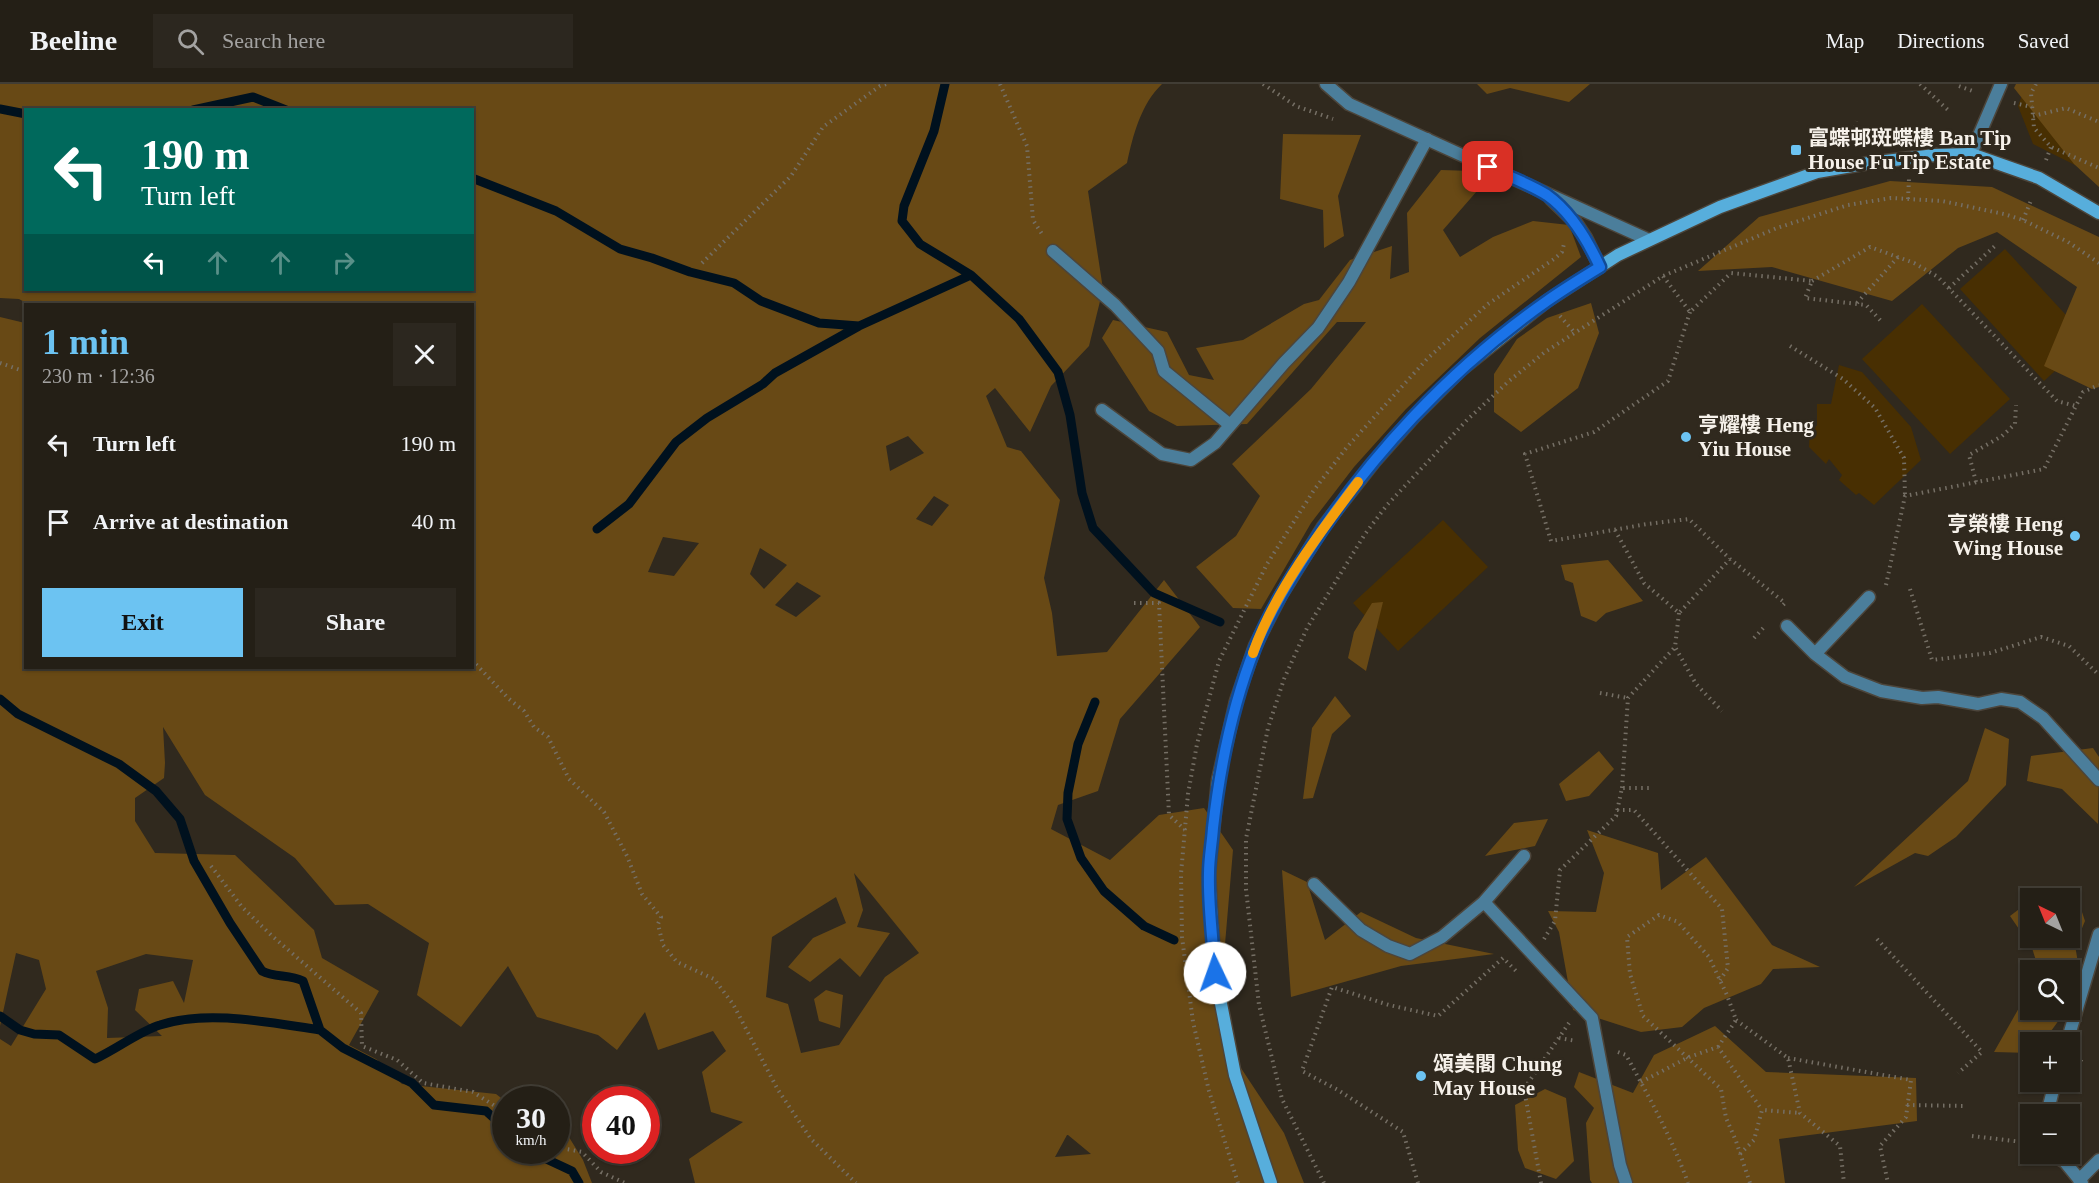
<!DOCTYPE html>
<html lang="en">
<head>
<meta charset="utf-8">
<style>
	:root { --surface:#241f16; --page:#2c271f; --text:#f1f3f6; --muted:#a3a2a1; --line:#413d35; --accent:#6cc3f2 }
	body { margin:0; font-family:"Times New Roman","Noto Sans TC",serif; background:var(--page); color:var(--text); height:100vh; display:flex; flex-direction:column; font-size:22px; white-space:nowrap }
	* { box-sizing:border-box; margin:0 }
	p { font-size:20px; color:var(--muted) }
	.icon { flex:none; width:33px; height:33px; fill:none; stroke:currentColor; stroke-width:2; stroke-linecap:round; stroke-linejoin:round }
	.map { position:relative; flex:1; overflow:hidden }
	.sheet { position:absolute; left:24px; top:219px; width:450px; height:366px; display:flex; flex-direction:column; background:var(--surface); border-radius:0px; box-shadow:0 2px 4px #0004,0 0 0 2px var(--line) }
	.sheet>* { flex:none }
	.guide { position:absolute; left:24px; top:24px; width:450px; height:183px; border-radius:0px; box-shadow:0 2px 4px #0004,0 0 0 2px var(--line); background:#00695c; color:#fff; overflow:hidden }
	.needle { width:39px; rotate:317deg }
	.fabs { position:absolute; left:2020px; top:804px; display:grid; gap:12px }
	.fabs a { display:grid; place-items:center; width:60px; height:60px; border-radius:0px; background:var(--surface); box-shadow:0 2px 4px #0004,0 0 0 2px var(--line); font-size:30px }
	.speed { position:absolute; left:492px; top:1002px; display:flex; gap:12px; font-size:30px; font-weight:700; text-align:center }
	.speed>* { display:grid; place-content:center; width:78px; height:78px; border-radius:50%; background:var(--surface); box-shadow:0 2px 4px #0004,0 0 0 2px var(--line); line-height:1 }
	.speed small { font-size:15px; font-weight:400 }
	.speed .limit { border:9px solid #d22; background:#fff; color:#111 }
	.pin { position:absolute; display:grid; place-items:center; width:51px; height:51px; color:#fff; margin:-26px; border-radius:12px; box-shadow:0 3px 9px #0006 }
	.me { position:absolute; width:66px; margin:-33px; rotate:357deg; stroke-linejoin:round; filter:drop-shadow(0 0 4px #0008) }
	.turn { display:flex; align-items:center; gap:21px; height:126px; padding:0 18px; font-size:27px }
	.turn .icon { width:78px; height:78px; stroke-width:2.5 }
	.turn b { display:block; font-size:42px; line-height:51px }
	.lanes { display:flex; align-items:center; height:57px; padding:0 18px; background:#0003; justify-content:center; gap:30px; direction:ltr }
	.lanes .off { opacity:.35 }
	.round { display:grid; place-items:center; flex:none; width:63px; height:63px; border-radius:0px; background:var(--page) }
	.headline { display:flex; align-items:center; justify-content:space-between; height:102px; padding:0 18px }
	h1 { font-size:36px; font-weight:700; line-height:45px; color:var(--accent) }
	.button { display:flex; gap:12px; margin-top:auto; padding:12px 18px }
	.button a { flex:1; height:69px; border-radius:0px; background:var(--accent); color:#111; font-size:24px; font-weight:700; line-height:69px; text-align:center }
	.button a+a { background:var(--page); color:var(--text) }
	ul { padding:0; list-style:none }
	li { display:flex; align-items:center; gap:18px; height:78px; padding:0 18px }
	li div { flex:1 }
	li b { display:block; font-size:22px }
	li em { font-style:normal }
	header { display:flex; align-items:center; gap:36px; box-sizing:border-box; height:84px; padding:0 30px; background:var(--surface); border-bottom:2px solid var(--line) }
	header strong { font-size:28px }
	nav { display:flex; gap:33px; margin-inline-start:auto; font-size:21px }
	.search { width:420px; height:54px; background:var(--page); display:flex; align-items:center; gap:15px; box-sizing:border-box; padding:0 21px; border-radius:0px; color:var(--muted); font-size:22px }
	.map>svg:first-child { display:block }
	.green { fill:#482f02 }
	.forest { fill:#684915; fill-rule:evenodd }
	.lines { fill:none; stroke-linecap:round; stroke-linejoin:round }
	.stream { stroke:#00111e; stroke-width:9 }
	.lane-casing { stroke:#4c453b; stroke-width:15 }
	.street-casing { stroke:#4c453b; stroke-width:15 }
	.secondary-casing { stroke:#4c453b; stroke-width:15 }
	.path { stroke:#756f65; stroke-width:4; stroke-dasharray:1.5 4.5; stroke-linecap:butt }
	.lane { stroke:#4b7e9b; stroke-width:12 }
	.street { stroke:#4b7e9b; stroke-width:12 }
	.secondary { stroke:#57aedc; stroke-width:12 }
	.route-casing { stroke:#114b97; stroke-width:15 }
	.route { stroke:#1a73e8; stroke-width:10 }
	.slow { stroke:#f59e0b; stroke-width:10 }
	.poi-dot { fill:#6cc3f2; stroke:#30291e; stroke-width:2 }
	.labels { text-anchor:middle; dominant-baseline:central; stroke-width:6; stroke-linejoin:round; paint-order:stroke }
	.poi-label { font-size:21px; font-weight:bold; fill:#f6f1ea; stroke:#30291e; text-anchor:start }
</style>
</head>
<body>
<header>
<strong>Beeline</strong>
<div class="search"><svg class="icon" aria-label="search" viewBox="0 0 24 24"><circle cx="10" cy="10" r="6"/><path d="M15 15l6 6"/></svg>Search here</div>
<nav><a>Map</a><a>Directions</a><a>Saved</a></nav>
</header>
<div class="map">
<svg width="2099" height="1099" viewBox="0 0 2099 1099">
	<rect width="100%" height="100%" fill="#30291e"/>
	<!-- green -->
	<path class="green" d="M 2026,0 L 2099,0 L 2099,93 L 2033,60 L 2018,22 Z
		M 2005,165 L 2089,256 L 2044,297 L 1960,205 Z
		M 1922,220 L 2010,315 L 1950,370 L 1862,275 Z
		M 1839,281 L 1862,288 L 1911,343 L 1921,376 L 1874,421 L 1859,409 L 1856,411 L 1839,396 L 1842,391 L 1829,375 L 1826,380 L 1809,363 L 1810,341 L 1817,342 L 1817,320 L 1831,320 Z
		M 1443,436 L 1488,483 L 1398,567 L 1353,519 Z"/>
	<!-- forest -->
	<path class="forest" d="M 0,0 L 1162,0 C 1141,20 1133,51 1127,79 L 1088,107 L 1103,205 L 1089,262 L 1051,302 L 1030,348 L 995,304 L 986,312 L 1007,363 L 1021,367 L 1060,416 L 1044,494 L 1052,529 L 1057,572 L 1107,568 L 1164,496 L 1200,543 L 1120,635 L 1098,707 L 1058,721 L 1051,745 L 1110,776 L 1159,731 L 1204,724 L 1233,766 L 1224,872 L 1233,972 L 1284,1049 L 1304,1099 L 695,1099 L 689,1075 L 743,1038 L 711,1028 L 702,988 L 726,967 L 713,947 L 658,966 L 645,928 L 617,966 L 598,951 L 537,933 L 508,882 L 461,943 L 417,911 L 429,859 L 368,820 L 335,821 L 295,774 L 205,711 L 163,643 L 165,679 L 164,694 L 135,714 L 135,737 L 155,769 L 235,771 L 314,846 L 322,874 L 379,907 L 349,961 L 376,975 L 402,1000 L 496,1010 L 505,1017 L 506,1066 L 556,1066 L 557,1043 L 564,1045 L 583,1076 L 592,1099 L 0,1099 L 0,955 L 11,962 L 46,905 L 39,876 L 16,869 L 0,942 L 0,233 L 25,239 L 26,584 L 472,584 L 472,220 L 28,220 L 19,215 L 0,214 ZM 26,26 L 472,26 L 472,206 L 26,206 ZM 908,352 L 924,369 L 890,387 L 886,362 ZM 934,412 L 949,421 L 932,442 L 916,435 ZM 663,453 L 699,459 L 674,492 L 648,488 ZM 760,464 L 787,481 L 764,505 L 750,490 ZM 797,498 L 821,512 L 796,533 L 775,521 ZM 854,789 L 919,869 L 885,893 L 839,961 L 801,969 L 788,920 L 766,913 L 772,853 L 836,813 L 846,839 L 813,854 L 788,883 L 810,898 L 840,874 L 860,893 L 890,849 L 857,843 L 863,826 ZM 146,870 L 193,876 L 184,919 L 173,897 L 139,905 L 135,926 L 162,952 L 107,954 L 108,924 L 96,887 ZM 1067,1051 L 1068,1051 L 1091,1070 L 1055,1073 Z
		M 1477,0 L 1590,0 L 1569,18 L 1510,4 L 1487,10 Z
		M 2016,0 L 2099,0 L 2099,103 L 2074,80 L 2014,4 Z
		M 1283,50 L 1361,51 L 1338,112 L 1344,152 L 1324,164 L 1323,126 L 1280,115 Z
		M 1441,86 L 1472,87 L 1484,99 L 1443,146 L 1460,173 L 1493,153 L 1533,137 L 1569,141 L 1581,173 L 1480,254 L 1406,325 L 1354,383 L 1311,439 L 1261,525 L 1233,524 L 1196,483 L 1236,452 L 1260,412 L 1232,380 L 1311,305 L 1366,238 L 1337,238 L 1247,340 L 1177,342 L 1149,327 L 1102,254 L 1113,236 L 1167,248 L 1189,291 L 1214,296 L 1196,264 L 1243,256 L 1304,220 L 1319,216 L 1350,176 L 1392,162 L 1390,195 L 1409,188 L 1407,129 Z
		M 1890,97 L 1992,103 L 2099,153 L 2099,303 L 2092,305 L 2044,282 L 2077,203 L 1997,148 L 1958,164 L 1892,217 L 1772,183 L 1698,187 L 1759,133 Z
		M 1591,219 L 1599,249 L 1578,304 L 1521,348 L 1494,328 L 1494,290 L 1517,255 L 1547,234 Z
		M 1608,476 L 1643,517 L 1606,529 L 1596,538 L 1581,532 L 1573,499 L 1565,496 L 1561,481 Z
		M 1383,518 L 1366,587 L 1348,574 L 1354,548 L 1372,519 Z
		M 1335,612 L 1351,632 L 1332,650 L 1313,714 L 1303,715 L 1312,644 Z
		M 1985,644 L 2009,655 L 2006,701 L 1956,753 L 1928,772 L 1915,769 L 1854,803 L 1968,697 Z
		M 2093,664 L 2099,673 L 2098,740 L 2062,705 L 2027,697 L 2031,672 Z
		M 1599,667 L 1614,685 L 1589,712 L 1566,717 L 1559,700 Z
		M 1548,735 L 1535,762 L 1485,772 L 1514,739 Z
		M 1587,746 L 1658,769 L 1661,806 L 1706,773 L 1772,861 L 1820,883 L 1773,885 L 1761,900 L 1704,924 L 1682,943 L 1641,948 L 1573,926 L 1559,848 L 1548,827 L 1596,828 L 1604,789 Z
		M 1282,786 L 1307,798 L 1325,856 L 1361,828 L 1416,854 L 1494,870 L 1401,882 L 1291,913 Z
		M 2070,815 L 2078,816 L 2085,837 L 2075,861 L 2078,879 L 2065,886 L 2039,886 L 2032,864 L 2010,832 L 2031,816 L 2031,854 L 2070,854 Z
		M 826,906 L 843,911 L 840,944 L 819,937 L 814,915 Z
		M 2031,914 L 2031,926 L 2056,926 L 2062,932 L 2043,958 L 2031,958 L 2031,969 L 1994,968 L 2024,915 Z
		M 1715,942 L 1766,988 L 1916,994 L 1917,1037 L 1779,1055 L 1785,1099 L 1592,1099 L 1590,1096 L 1586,1039 L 1594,1024 L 1574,1003 L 1579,988 L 1633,1009 L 1654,971 Z
		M 1545,1005 L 1566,1014 L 1574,1077 L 1556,1095 L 1525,1084 L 1518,1066 L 1515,1021 Z"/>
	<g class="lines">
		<!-- stream -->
		<path class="stream" d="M 945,0 L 934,47 L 904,122 L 902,137 L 920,160 L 971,191
			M 0,25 L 26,30
			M 193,26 L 253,13 L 286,26
			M 472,94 L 556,127 L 620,165 L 652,174 L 690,188 L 734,199 L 761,217 L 819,239 L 859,242 L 971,191 L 1019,235 L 1058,288 L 1070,331 L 1082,409 L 1093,444 L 1154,509 L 1220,538
			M 597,445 L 629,420 L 676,358 L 707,334 L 763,300 L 775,289 L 859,242
			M 0,615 L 18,630 L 119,680 L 156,707 L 180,735 L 194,777 L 230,839 L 262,887 C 275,894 289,890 303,897 L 320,946 L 343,964 L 412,999 L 434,1021 L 486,1027 L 506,1045
			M 1095,618 L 1078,660 L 1068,709 L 1067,735 L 1081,774 L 1104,807 L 1144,842 L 1174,856
			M 0,932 L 20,946 L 34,950 L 59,951 L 95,975 C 115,966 140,947 160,941 C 208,925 271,939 320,946
			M 527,1066 L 572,1087 L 579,1099"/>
		<!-- lane casing -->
		<g class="lane-casing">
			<path id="lane" d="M 1053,167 L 1115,221 L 1158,267 L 1164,287 L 1230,341
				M 1102,326 L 1162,370 L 1191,376 L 1215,359 L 1284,279 L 1318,244 L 1349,198 L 1427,55
				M 1787,542 L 1815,570 L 1845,593 L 1881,607 L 1922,614 L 1938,613 L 1978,620 L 2001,615 L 2020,618 L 2043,634 L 2099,696
				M 1815,570 L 1869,513
				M 1314,800 L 1361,846 L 1388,862 L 1410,870 L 1442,853 L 1484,818 L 1592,934 L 1620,1081 L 1626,1099
				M 1484,818 L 1524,772
				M 2067,958 L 2099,850
				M 2047,1030 L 2055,998
				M 2052,1070 L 2065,1078 L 2082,1099
				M 2079,1096 L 2099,1076"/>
		</g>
		<!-- street casing -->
		<g class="street-casing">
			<path id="street" d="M 1326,0 L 1349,20 L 1649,156
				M 1971,70 L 2001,0
				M 1551,115 L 1576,139 L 1586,154 L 1600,183"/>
		</g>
		<!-- secondary casing -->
		<g class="secondary-casing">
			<path id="secondary" d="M 1271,1099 L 1235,991 L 1215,889 L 1209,790 L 1218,696 L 1236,617 L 1255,562 L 1281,511 L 1323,443 L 1374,378 L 1413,334 L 1461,286 L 1547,217 L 1618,171 L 1720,123 L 1817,88 L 1869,79 L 1935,71 L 1971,70 L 2039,94 L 2099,129"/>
		</g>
		<!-- path -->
		<path class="path" d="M 1000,0 L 1027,62 L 1033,136 L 1042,150
			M 1263,0 L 1296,22 L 1333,35
			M 1920,0 L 1948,26
			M 2036,0 L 2031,9 L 2034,44 L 2051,63 L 2099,84
			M 1959,2 L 1975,8
			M 2014,19 L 2032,23
			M 2033,32 L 2066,24 L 2099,38
			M 1854,49 L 1856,37
			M 1912,55 L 1913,44
			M 2046,76 L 2051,63
			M 1908,115 L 1909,95
			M 2023,136 L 2032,114
			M 702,179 L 791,92 L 823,43 L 880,2 L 886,0
			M 1663,192 L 1690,228 L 1731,189 L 1812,197 L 1805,214 L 1866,221 L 1882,238
			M 1812,197 L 1870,163 L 1914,179 L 1938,193 L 2057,317 L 2076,322
			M 1949,204 L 1997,160
			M 1857,219 L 1898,173
			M 1690,228 L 1668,297 L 1594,348 L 1525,370 L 1551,457 L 1647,440 L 1689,435 L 1730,475 L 1785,519 L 1782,522
			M 1560,232 L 1574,248
			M 1790,262 L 1843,295 L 1875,324 L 1904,374 L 1905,412
			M 0,279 L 26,288
			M 1976,398 L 1969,371 L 2002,352 L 2015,340 L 2016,321
			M 1615,446 L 1644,499 L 1679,529 L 1730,475
			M 1886,501 L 1905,412 L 2044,385 L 2083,308 L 2099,301
			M 1910,505 L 1932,576 L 1990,569 L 2041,553 L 2069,562 L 2099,591
			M 1134,519 L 1159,519 L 1169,731 L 1185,746
			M 1679,529 L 1675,563 L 1696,600 L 1722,627
			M 1754,554 L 1766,541
			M 472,576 L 509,615 L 524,627 L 534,643 L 548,653 L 569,695 L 604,728 L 627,772 L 642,810 L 661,833 L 658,840 L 663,861 L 677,878 L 714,895 L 733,920 L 778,1006 L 811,1055 L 856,1099
			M 1600,609 L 1628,614
			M 1622,704 L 1628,614 L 1675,563
			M 1617,726 L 1634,726 L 1722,825 L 1728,884 L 1720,896
			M 211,782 L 242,823 L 271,851 L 361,929 L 362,962 L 397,976 L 423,999 L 473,1008 L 506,1029
			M 1544,855 L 1555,837 L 1560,786 L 1616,732 L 1622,704 L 1651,704
			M 1877,855 L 1982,968 L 1958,989
			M 1736,936 L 1788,974 L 1800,1029 L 1840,1062 L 1844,1099
			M 1559,954 L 1576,957
			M 1718,963 L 1736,936 L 1727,911 L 1709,873 L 1678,838 L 1659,831 L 1627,853 L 1630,890 L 1643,932 L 1721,1005 L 1726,1034 L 1736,1057 L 1750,1099
			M 1618,968 L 1626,971 C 1649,1013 1672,1054 1688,1099
			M 1788,974 L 1911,996 L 1906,1033 L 1880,1062 L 1888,1099
			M 2075,994 L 2082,973
			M 1641,998 L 1689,973 L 1718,963 L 1762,1026
			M 1907,1021 L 1965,1022
			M 1972,1052 L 2031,1059
			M 556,1063 L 582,1068 L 601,1088 L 625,1099
			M 1740,1070 L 1754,1056 L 1762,1026 L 1800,1029
			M 1238,1099 L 1209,1007 L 1193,938 L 1182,853 L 1181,790 L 1188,710 L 1197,660 L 1219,577 L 1267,480 L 1314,406 L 1347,363 L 1427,275 L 1488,220 L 1554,175 L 1562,168 L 1564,160
			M 1324,1099 L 1282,1015 L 1259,921 L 1246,805 L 1246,755 L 1268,644 L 1284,595 L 1307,544 L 1365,450 L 1387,421 L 1467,336 L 1509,297 L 1545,268 L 1663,192 L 1777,144 L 1848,121 L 1891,114 L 1942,117 L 2004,130 L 2023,136 L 2068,158 L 2099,179
			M 1418,1099 L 1403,1048 L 1338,1006 L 1302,987 L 1332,903 L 1389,921 L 1438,932 L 1503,874 L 1516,887
			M 1541,1099 L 1524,1005 L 1569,939"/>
		<!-- lane -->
		<use href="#lane" class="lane"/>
		<!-- street -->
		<use href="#street" class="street"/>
		<!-- secondary -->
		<use href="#secondary" class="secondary"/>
	</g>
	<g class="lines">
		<!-- route casing -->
		<g class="route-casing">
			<path id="route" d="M 1215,889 C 1213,856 1208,822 1209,789 C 1209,774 1212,759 1213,744 C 1220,682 1232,622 1255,564 C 1268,531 1286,501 1305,472 C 1367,374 1451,284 1547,217 C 1564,205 1582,194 1600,183 C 1588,157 1571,128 1547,111 C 1530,100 1507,92 1488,83"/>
		</g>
		<!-- route -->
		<use href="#route" class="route"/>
		<!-- slow -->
		<path class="slow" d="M 1253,569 C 1274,509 1320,448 1358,398"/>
	</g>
	<!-- markers -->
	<g class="poi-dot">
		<rect x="1790" y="60" width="12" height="12" rx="3"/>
		<circle cx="1686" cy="353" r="6"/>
		<circle cx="2075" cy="452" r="6"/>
		<circle cx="1421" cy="992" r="6"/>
	</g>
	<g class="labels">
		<!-- poi labels -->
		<g class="poi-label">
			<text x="1808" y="54">富蝶邨斑蝶樓 Ban Tip<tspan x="1808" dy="24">House Fu Tip Estate</tspan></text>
			<text x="1698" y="341">亨耀樓 Heng<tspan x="1698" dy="24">Yiu House</tspan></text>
			<text x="2063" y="440" text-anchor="end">亨榮樓 Heng<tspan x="2063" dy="24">Wing House</tspan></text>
			<text x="1433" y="980">頌美閣 Chung<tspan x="1433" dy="24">May House</tspan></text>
		</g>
	</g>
</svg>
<div class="fabs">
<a><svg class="needle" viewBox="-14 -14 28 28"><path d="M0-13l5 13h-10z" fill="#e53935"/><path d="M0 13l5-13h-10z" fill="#a3a2a1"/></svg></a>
<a><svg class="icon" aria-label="search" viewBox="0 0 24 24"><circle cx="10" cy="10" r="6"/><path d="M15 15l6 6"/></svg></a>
<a>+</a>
<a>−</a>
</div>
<div class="speed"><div>30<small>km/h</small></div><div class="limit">40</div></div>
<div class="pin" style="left:1488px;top:83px;background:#d93025"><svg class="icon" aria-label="arrive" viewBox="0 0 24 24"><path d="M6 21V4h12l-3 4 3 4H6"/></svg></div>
<svg class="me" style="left:1215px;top:889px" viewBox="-20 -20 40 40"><circle r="19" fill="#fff"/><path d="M0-13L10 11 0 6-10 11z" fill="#1a73e8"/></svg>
<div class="guide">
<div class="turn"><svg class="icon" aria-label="left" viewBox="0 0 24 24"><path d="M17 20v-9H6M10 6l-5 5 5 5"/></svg><div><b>190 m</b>Turn left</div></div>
<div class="lanes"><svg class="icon" aria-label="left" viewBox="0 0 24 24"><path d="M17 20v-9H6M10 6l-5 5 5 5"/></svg><svg class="icon off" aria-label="ahead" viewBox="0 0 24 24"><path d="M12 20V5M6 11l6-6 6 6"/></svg><svg class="icon off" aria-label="ahead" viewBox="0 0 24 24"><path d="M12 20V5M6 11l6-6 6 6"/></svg><svg class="icon off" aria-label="right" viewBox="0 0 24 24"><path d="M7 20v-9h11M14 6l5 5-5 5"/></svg></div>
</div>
<section class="sheet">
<div class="headline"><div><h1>1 min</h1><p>230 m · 12:36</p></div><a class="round"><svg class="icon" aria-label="close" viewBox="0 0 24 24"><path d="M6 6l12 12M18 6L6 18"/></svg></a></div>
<ul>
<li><svg class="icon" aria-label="left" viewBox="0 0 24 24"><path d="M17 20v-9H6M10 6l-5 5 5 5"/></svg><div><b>Turn left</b></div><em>190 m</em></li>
<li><svg class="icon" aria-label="arrive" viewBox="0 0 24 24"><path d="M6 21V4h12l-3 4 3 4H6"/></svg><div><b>Arrive at destination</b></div><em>40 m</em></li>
</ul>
<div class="button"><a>Exit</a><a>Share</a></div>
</section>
</div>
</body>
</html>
